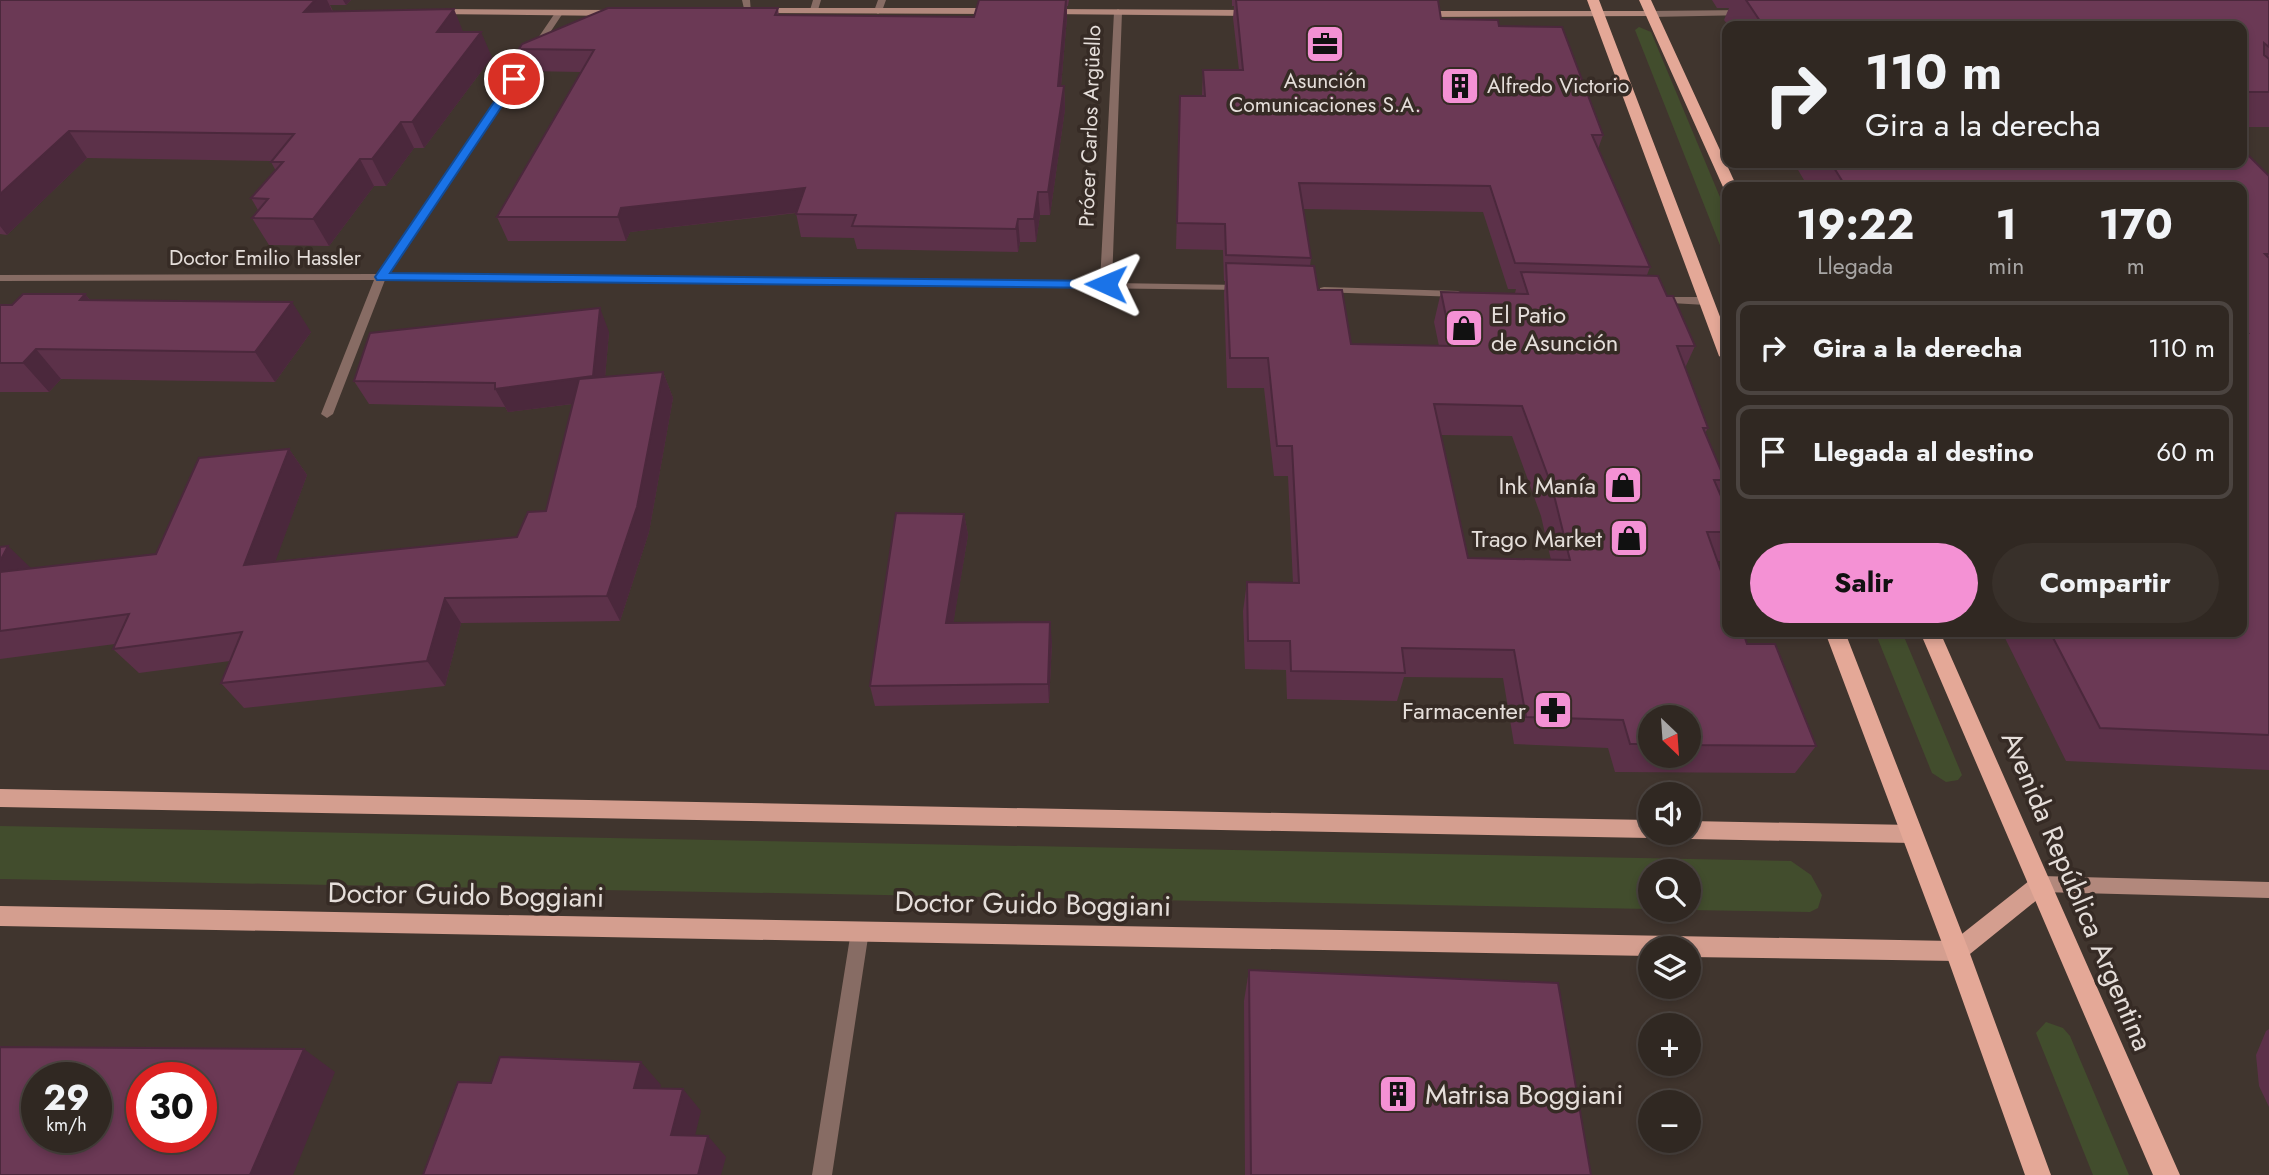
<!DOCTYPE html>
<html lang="es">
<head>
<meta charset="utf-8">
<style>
	:root { --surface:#302822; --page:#38302a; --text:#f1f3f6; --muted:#a8a6a5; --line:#4b4440; --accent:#f491d4 }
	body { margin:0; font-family:Jost,sans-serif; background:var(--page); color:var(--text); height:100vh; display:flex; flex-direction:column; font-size:26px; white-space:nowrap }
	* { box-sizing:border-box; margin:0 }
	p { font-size:23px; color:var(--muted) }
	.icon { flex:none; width:38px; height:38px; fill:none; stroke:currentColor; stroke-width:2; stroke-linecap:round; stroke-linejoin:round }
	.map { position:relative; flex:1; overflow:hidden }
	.panel { position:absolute; left:1722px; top:182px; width:525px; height:455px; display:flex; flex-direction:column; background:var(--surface); border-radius:14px; box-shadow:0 4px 10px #0003,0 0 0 2px var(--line) }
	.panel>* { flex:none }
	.top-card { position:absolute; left:1722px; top:21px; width:525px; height:147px; border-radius:14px; box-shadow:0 4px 10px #0003,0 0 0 2px var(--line); background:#302822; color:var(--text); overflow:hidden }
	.needle { width:46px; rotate:155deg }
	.controls { position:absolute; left:1638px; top:705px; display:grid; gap:14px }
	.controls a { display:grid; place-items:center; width:63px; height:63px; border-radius:50%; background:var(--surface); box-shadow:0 4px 10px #0003,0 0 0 2px var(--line); font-size:35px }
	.speed { position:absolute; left:21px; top:1062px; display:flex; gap:14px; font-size:35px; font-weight:700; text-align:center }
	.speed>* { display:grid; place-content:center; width:91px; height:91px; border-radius:50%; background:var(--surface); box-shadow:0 4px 10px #0003,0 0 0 2px var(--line); line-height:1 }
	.speed small { font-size:18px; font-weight:400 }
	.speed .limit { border:10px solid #d22; background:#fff; color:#111 }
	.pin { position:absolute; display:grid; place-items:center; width:60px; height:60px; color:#fff; margin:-30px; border:4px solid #fff; border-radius:50%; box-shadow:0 2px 7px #0007 }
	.me { position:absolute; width:77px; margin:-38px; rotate:271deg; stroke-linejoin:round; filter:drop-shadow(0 0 5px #0008) }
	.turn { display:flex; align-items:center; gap:24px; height:147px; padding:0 28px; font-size:32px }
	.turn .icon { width:91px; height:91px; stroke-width:2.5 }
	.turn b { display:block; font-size:49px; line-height:60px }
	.eta { display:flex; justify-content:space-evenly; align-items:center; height:119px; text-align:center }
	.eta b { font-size:42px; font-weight:700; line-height:49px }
	.cta { display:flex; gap:14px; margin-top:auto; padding:14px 28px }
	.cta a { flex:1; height:80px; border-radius:42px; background:var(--accent); color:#111; font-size:28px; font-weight:700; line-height:80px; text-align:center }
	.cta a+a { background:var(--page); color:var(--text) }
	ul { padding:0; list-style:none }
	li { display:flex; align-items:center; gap:21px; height:94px; margin:0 14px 10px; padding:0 14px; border:4px solid var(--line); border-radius:14px }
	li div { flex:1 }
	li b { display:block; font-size:26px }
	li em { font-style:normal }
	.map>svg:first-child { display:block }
	.green { fill:#424d2d }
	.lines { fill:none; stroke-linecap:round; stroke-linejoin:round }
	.minor { fill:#876c64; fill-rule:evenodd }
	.tertiary { fill:#876c64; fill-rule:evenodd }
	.secondary { fill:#b2887c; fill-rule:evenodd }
	.primary { fill:#d49e8f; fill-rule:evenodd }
	.trunk { fill:#e4a897; fill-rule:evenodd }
	.wall { fill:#5c3149; fill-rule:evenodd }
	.shaded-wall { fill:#4b283c }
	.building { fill:#6b3955; stroke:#4b283c; stroke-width:2; fill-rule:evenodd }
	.route { fill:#1a73e8; stroke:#114b97; stroke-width:2 }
	.labels { text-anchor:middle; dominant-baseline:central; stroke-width:7; stroke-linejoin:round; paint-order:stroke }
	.far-poi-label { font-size:21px; fill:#e5deda; stroke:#362b25 }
	.far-street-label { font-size:21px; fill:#e5deda; stroke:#362b25 }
	.poi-label { font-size:24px; fill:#e5deda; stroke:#362b25; text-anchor:end }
	.near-street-label { font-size:28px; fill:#e5deda; stroke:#362b25 }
	.near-poi-label { font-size:28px; fill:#e5deda; stroke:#362b25; text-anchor:start }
</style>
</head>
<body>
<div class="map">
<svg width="2269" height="1175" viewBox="0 0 2269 1175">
	<rect width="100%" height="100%" fill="#40352e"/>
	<!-- green -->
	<path class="green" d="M 1639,27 L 1651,32 L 1727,214 L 1727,263 L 1635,30 Z
		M 1875,632 L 1902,632 L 1962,775 L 1958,780 L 1946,782 L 1932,773 Z
		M 0,826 L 1791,861 L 1811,875 L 1822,895 L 1818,908 L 1810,912 L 1689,910 L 1689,872 L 1650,872 L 1650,909 L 0,879 Z
		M 2046,1022 L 2063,1028 L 2070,1036 L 2129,1175 L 2093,1175 L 2036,1033 Z"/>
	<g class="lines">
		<!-- minor -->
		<path class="minor" d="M 742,0 L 750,0 L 751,13 L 745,13 Z
			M 813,0 L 821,0 L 818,10 L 814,13 L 810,10 Z
			M 878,0 L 886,0 L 882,11 L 878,14 L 874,11 Z
			M 1118,9 L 1122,12 L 1112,283 L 1241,285 L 1247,288 L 1245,290 L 385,280 L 333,414 L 327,418 L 321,414 L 374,280 L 0,281 L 0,275 L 378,274 L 555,13 L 559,10 L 563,13 L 389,274 L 1100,283 L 1114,12 Z
			M 1324,287 L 1458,291 L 1464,294 L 1458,297 L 1320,292 L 1320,288 Z
			M 1657,297 L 1706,297 L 1712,301 L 1706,305 L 1653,302 L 1651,300 Z
			M 860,923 L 866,925 L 869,931 L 832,1175 L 812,1175 L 851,931 L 854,925 Z"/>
		<!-- tertiary -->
		<path class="tertiary" d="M 1746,10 L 1749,11 L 1749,15 L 1650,17 L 1646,14 L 1650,11 Z"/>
		<!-- secondary -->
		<path class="secondary" d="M 761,8 L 993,8 L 997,11 L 993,14 L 758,13 L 758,9 Z
			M 435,9 L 615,10 L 619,13 L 615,16 L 432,14 L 432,10 Z
			M 1048,9 L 1252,10 L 1256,13 L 1252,16 L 1045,14 L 1045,10 Z
			M 1650,11 L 1654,14 L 1653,16 L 1422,17 L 1418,14 L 1422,11 Z
			M 2041,876 L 2269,882 L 2269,898 L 2041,892 L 2035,889 L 2033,884 L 2035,879 Z"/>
		<!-- primary -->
		<path class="primary" d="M 0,789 L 1650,820 L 1650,833 L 1658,833 L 1650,838 L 0,807 Z
			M 1689,821 L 1913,825 L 1920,828 L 1923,834 L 1920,840 L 1913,843 L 1689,839 L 1680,833 L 1689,833 Z
			M 2041,874 L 2048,877 L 2051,884 L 2048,891 L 1965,958 L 1957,961 L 1689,957 L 1689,948 L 1650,948 L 1650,956 L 0,926 L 0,906 L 1953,941 L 2034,877 Z"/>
		<!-- trunk -->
		<path class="trunk" d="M 1587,0 L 1599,0 L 1727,335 L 1727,361 L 1719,356 Z
			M 1639,0 L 1651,0 L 1737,187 L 1727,187 L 1727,191 L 1723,187 Z
			M 1825,632 L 1845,632 L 1969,951 L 2051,1175 L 2025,1175 L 1945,951 Z
			M 1920,632 L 1940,632 L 2180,1175 L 2153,1175 Z"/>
	</g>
	<!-- wall -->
	<path class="wall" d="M 0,0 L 351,0 L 346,5 L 330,5 L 333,11 L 463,32 L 492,57 L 424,148 L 414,148 L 386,186 L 374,186 L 329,246 L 269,245 L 252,218 L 258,210 L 251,198 L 276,171 L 271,162 L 272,161 L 87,158 L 7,235 L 0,234 Z
		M 979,0 L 1069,0 L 1068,6 L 1067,6 L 1067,17 L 1061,86 L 1064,86 L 1065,109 L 1050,215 L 1040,215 L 1036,242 L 1020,242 L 1018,252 L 857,249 L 854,238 L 801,237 L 796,213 L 630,232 L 626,241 L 508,241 L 497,217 L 581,72 L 527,71 L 519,49 L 778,8 L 779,16 L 974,17 Z
		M 1232,0 L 1438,0 L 1441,19 L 1499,26 L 1603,135 L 1598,149 L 1650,267 L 1647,275 L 1667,296 L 1695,346 L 1685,368 L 1708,428 L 1705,433 L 1725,480 L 1719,491 L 1727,510 L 1727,549 L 1721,561 L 1717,561 L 1747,644 L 1816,746 L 1795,773 L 1615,772 L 1608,748 L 1514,744 L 1503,678 L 1404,677 L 1397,701 L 1287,699 L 1286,670 L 1245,669 L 1243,611 L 1247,582 L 1293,583 L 1288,476 L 1274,476 L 1264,388 L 1227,388 L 1224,293 L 1225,281 L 1224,281 L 1223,250 L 1176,249 L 1180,96 L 1202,96 L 1203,70 L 1239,70 L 1233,18 L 1234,6 L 1232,6 ZM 1303,209 L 1483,212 L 1508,289 L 1516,289 L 1515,293 L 1441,292 L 1434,322 L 1439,346 L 1351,344 L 1318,290 L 1310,266 L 1311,258 ZM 1441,435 L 1512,436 L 1541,516 L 1551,560 L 1468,558 ZM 1650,718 L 1689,718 L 1689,756 L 1650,756 Z
		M 1712,0 L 2269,0 L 2269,127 L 2242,127 L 2242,26 L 1729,26 L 1724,20 L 1729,8 L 1717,8 Z
		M 1794,163 L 2242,163 L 2269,176 L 2269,770 L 2066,761 L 2002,632 L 2242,632 L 2242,187 L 1808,187 Z
		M 85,294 L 90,300 L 311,332 L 275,382 L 61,379 L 49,392 L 0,392 L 0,305 L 12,305 Z
		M 609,332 L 605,377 L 663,372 L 673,398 L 649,532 L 620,621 L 461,623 L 445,686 L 244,708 L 221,683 L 230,661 L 139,673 L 113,649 L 115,644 L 0,659 L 0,547 L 32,569 L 156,554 L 289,449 L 307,475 L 275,561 L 517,537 L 546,511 L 573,404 L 508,412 L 505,407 L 369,404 L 354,381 Z
		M 964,514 L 968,535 L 953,623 L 1052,642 L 1049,703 L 875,706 L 870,686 Z
		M 1249,970 L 1591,1175 L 1245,1175 L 1244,1001 Z
		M 2269,1029 L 2269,1107 L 2259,1086 L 2256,1055 L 2266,1031 Z"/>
	<!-- shaded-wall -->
	<path class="shaded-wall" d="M 315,0 L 327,0 L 335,17 L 304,12 Z
		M 343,0 L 351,0 L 346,5 Z
		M 1066,0 L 1067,17 L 1059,109 L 1058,86 Z
		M 454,9 L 464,34 L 437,32 Z
		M 481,32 L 492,57 L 424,148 L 412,122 Z
		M 1064,86 L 1065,109 L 1050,215 L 1048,192 Z
		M 401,122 L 414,148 L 386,186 L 372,159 Z
		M 69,131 L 87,158 L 7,235 L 0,226 L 0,194 Z
		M 360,159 L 374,186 L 329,246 L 313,219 Z
		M 805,188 L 810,211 L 630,232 L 626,241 L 618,217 L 621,208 Z
		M 1038,192 L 1040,215 L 1036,242 L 1034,219 Z
		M 1018,219 L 1020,242 L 1018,252 L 1016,229 Z
		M 85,294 L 108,323 L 80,300 Z
		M 292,302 L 311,332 L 275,382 L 255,352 Z
		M 600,308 L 609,332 L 603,400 L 508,412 L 495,389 Z
		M 36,349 L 61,379 L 49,392 L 23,363 Z
		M 663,372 L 673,398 L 649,532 L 620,621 L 607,596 Z
		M 289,449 L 307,475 L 265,590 L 244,565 Z
		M 964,514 L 968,535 L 950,643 L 946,623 Z
		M 8,546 L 34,571 L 0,580 L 0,561 Z
		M 445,598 L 461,623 L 445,686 L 427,661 Z
		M 1050,622 L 1052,642 L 1049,703 L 1048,684 Z
		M 304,1049 L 335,1072 L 293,1175 L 250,1175 Z
		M 641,1062 L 661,1085 L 654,1110 L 634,1088 Z
		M 683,1089 L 701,1111 L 690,1156 L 671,1135 Z
		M 708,1136 L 726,1157 L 721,1175 L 698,1175 Z"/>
	<!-- building -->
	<path class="building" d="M 0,0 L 315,0 L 304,12 L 454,9 L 437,32 L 481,32 L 412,122 L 401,122 L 372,159 L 360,159 L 313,219 L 252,218 L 268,199 L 251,198 L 283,162 L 271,162 L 294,134 L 69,131 L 0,194 Z
		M 979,0 L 1066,0 L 1058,86 L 1064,86 L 1048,192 L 1038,192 L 1034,219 L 1018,219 L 1016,229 L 852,226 L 856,215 L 796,214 L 805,188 L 621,208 L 618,217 L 497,217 L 594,50 L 519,49 L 522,44 L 608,8 L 778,8 L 775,15 L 974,17 Z
		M 1236,0 L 1438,0 L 1441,19 L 1498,20 L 1499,26 L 1562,27 L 1603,135 L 1592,135 L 1650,267 L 1515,263 L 1490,186 L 1299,183 L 1311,258 L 1226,255 L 1225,224 L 1177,223 L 1180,96 L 1205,96 L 1203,70 L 1243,70 Z
		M 1746,0 L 2269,0 L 2269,47 L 2264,43 L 2264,55 L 2269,59 L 2269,92 L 2242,92 L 2242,26 L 1747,26 L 1746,24 L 1762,24 Z
		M 2242,149 L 2269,176 L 2269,254 L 2265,254 L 2269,258 L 2269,735 L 2100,728 L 2050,632 L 2242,632 L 2242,333 L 2248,333 L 2242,325 L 2242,187 L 1846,187 L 1831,163 L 2242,163 Z
		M 1226,263 L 1314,266 L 1318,290 L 1342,290 L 1351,344 L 1452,346 L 1441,292 L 1528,294 L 1521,272 L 1658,276 L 1667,296 L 1673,296 L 1695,346 L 1677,346 L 1708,428 L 1703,428 L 1725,480 L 1714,480 L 1727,510 L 1727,532 L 1707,532 L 1727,588 L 1727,632 L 1743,632 L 1747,644 L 1775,644 L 1816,746 L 1689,745 L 1689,718 L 1650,718 L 1650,744 L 1630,744 L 1623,720 L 1526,717 L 1514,650 L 1402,648 L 1405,673 L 1291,671 L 1290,641 L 1248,641 L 1247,582 L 1299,583 L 1292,446 L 1277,446 L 1268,358 L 1230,358 ZM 1434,404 L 1522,406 L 1552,487 L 1570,560 L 1468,558 Z
		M 23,294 L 85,294 L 80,300 L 292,302 L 255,352 L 36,349 L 23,363 L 0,363 L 0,305 L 12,305 Z
		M 600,308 L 593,376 L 495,389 L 495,383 L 354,381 L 370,333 Z
		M 663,372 L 637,507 L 607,596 L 445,598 L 427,661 L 221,683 L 242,632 L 113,649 L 129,614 L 0,631 L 0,572 L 156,554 L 199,458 L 289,449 L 244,565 L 517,537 L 528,512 L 546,511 L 579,379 Z
		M 896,513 L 964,514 L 946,623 L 1050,622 L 1048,684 L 870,686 Z
		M 8,546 L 0,561 L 0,547 Z
		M 1249,970 L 1558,983 L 1591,1175 L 1251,1175 Z
		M 0,1047 L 304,1049 L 250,1175 L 0,1175 ZM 37,1078 L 96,1078 L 96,1138 L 37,1138 ZM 142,1078 L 201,1078 L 201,1138 L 142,1138 Z
		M 500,1057 L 641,1062 L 634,1088 L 683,1089 L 671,1135 L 708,1136 L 698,1175 L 423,1175 L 458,1082 L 491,1083 Z"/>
	<!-- route -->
	<path class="route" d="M 514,76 L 520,79 L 390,273 L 1106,281 L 1112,284 L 1106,288 L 377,280 L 375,277 L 511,77 Z"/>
	<!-- icons -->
	<defs>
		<g id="office-square" transform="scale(2.0125)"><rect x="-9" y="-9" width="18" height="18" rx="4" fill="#f491d4" stroke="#362b25"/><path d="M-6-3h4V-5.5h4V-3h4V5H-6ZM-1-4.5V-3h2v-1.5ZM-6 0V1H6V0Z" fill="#111"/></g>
		<g id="building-square" transform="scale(2.0125)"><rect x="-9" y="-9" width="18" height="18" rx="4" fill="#f491d4" stroke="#362b25"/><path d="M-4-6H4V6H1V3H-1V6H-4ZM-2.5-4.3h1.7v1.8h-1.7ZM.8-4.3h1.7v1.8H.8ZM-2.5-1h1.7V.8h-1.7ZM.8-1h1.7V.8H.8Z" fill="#111"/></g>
		<g id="shop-square" transform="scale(2.0125)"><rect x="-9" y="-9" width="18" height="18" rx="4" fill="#f491d4" stroke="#362b25"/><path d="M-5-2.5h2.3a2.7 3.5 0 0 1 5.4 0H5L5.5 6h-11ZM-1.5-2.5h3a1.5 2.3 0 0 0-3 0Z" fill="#111"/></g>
		<g id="pharmacy-square" transform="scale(2.0125)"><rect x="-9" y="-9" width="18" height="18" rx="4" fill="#f491d4" stroke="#362b25"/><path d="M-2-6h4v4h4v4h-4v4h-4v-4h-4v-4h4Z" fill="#111"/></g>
	</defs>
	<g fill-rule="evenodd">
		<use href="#office-square" x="1325" y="44"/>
		<use href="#building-square" x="1460" y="86"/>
		<use href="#shop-square" x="1464" y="328"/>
		<use href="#shop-square" x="1623" y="485"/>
		<use href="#shop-square" x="1629" y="538"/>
		<use href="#pharmacy-square" x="1553" y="710"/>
		<use href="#building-square" x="1398" y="1094"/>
	</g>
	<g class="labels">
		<!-- far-poi labels -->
		<g class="far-poi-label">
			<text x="1325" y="81">Asunción<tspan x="1325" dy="24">Comunicaciones S.A.</tspan></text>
			<text x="1487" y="86" text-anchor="start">Alfredo Victorio</text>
		</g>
		<!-- far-street labels -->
		<g class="far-street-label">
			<text transform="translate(1090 126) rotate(-88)">Prócer Carlos Argüello</text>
			<text x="265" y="258">Doctor Emilio Hassler</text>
		</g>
		<!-- poi labels -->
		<g class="poi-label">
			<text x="1491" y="314" text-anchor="start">El Patio<tspan x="1491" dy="28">de Asunción</tspan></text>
			<text x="1596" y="485">Ink Manía</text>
			<text x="1602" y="538">Trago Market</text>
			<text x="1526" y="710">Farmacenter</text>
		</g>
		<!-- near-street labels -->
		<g class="near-street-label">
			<text transform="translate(2077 891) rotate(67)">Avenida República Argentina</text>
			<text transform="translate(466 895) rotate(1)">Doctor Guido Boggiani</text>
			<text transform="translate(1033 904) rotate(1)">Doctor Guido Boggiani</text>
		</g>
		<!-- near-poi labels -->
		<g class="near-poi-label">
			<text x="1425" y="1094">Matrisa Boggiani</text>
		</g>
	</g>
</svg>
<div class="controls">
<a><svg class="needle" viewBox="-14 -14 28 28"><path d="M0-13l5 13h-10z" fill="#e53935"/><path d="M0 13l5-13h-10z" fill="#a8a6a5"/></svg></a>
<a><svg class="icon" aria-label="sound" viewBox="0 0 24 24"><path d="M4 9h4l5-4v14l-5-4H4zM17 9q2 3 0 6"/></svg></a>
<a><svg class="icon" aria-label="search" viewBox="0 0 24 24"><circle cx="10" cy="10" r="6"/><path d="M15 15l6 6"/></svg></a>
<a><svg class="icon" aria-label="layers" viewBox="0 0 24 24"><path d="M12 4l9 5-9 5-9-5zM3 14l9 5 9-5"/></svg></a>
<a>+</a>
<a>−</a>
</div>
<div class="speed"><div>29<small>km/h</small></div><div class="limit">30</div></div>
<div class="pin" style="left:514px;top:79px;background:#d93025"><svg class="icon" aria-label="arrive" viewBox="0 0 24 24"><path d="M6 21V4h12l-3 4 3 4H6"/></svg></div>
<svg class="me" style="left:1106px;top:284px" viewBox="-20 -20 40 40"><path d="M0-17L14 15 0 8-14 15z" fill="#1a73e8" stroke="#fff" stroke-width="4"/></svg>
<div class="top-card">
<div class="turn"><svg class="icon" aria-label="right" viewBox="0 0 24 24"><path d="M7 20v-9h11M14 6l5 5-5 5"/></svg><div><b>110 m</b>Gira a la derecha</div></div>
</div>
<section class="panel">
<div class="eta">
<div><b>19:22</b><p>Llegada</p></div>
<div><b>1</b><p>min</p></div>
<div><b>170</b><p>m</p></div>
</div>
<ul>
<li><svg class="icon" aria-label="right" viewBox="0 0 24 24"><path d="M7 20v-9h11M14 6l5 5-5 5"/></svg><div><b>Gira a la derecha</b></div><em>110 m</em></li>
<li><svg class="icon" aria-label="arrive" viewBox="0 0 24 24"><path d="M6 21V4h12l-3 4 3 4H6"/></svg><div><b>Llegada al destino</b></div><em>60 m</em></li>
</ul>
<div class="cta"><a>Salir</a><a>Compartir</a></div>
</section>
</div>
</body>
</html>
